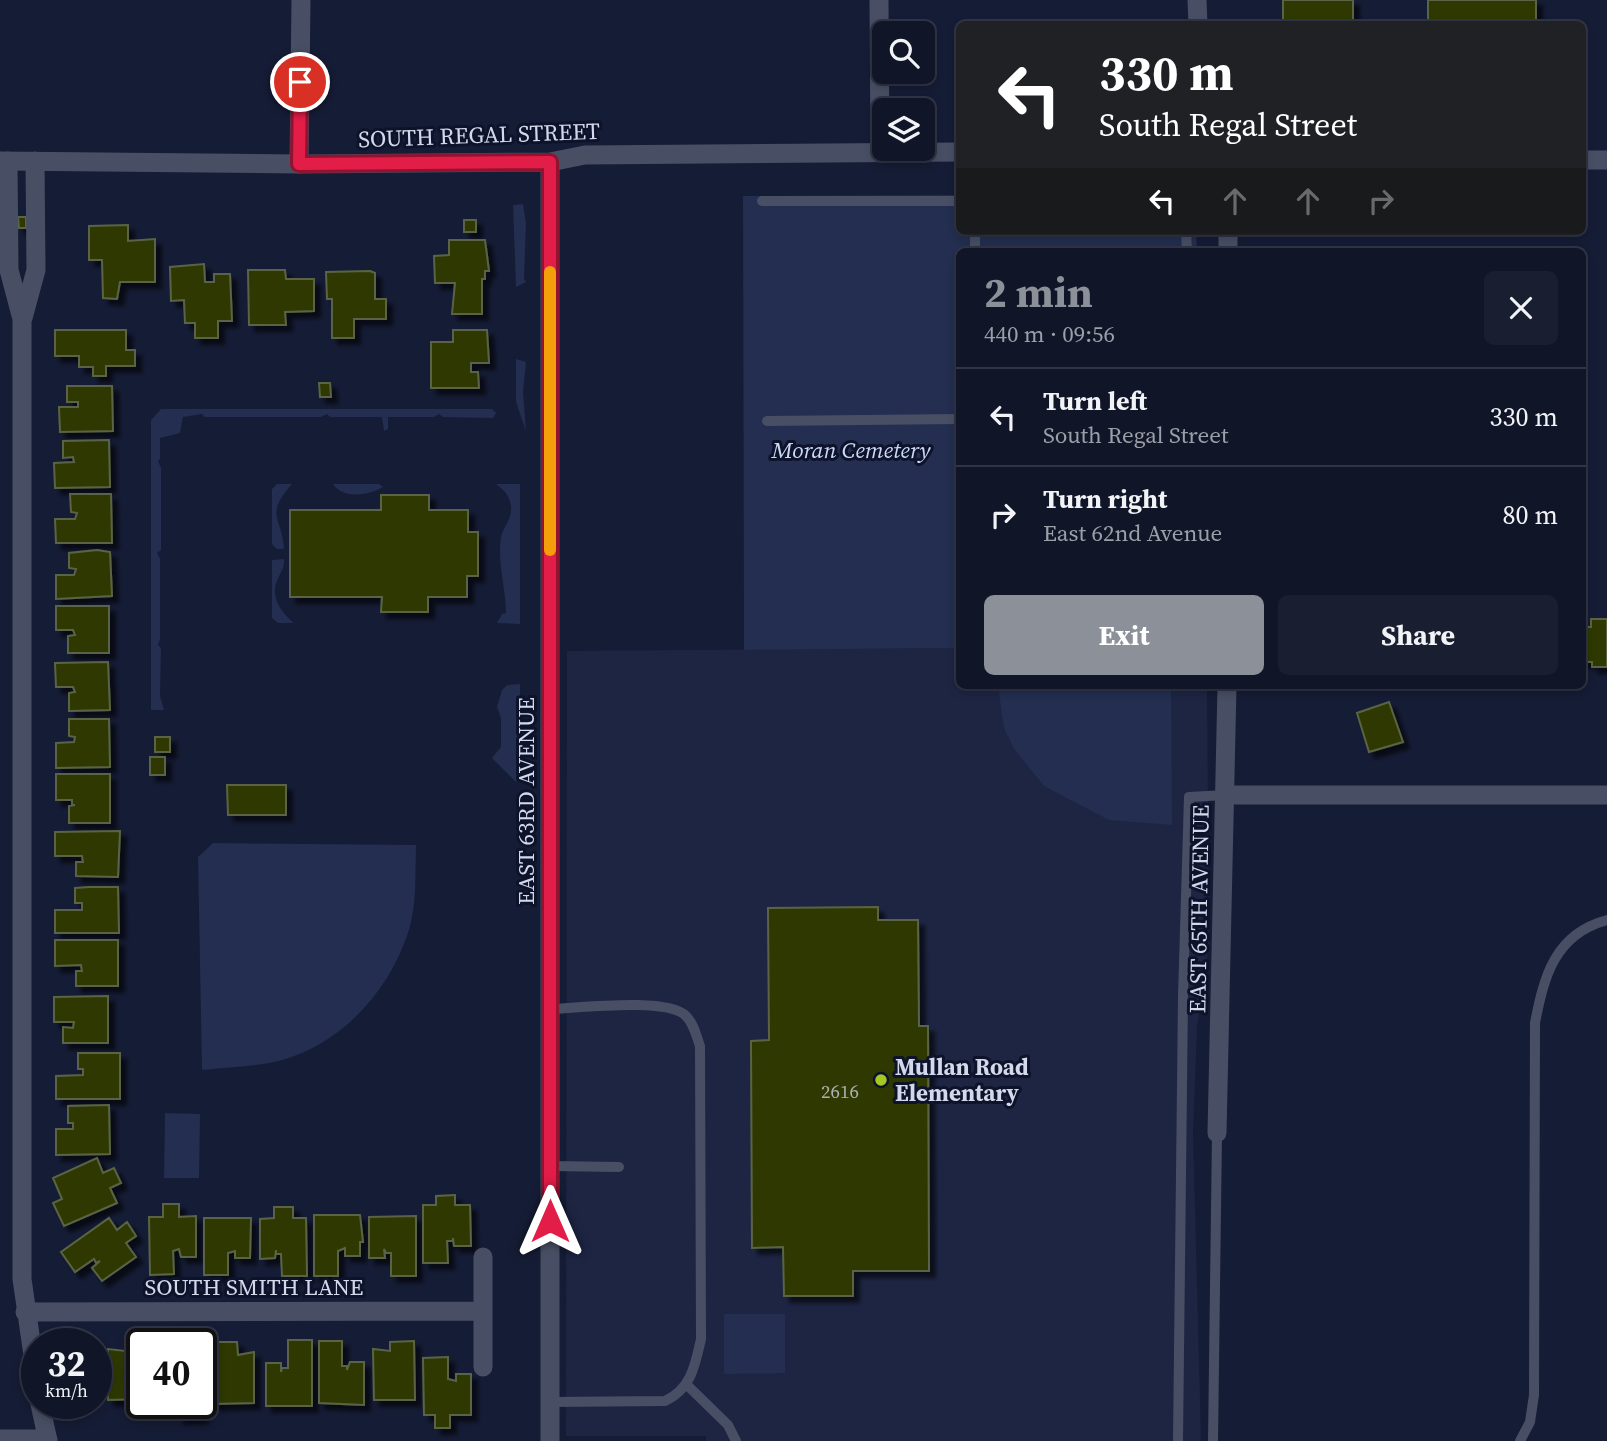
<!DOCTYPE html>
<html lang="en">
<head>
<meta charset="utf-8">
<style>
	:root { --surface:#101528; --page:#191e30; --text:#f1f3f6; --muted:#9c9fa8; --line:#303445; --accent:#8c9099 }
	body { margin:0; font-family:"Source Serif 4",serif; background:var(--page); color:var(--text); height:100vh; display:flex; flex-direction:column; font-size:26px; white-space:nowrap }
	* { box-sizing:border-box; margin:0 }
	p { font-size:23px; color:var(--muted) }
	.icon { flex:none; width:38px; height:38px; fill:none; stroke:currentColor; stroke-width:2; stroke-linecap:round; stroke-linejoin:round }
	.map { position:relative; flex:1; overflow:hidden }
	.side { position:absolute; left:956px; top:248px; width:630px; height:441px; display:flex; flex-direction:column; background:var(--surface); border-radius:10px; box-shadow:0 4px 10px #0003,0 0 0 2px var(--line) }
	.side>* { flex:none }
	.banner { position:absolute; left:956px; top:21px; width:630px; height:214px; border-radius:10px; box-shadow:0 4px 10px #0003,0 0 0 2px var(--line); background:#202124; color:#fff; overflow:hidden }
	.buttons { position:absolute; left:872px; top:21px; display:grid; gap:14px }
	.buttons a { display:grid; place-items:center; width:63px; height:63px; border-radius:10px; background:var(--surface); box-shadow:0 4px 10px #0003,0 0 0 2px var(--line); font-size:35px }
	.speed { position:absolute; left:21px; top:1328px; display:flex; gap:14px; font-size:35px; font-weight:700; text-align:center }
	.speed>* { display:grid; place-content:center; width:91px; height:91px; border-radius:50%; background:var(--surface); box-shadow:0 4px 10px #0003,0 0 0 2px var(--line); line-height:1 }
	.speed small { font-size:18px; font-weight:400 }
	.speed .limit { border:4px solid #111; border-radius:10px; background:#fff; color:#111 }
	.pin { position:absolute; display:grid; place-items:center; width:60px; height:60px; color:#fff; margin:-30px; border:4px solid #fff; border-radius:50%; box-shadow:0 2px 7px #0007 }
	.me { position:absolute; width:77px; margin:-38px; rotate:0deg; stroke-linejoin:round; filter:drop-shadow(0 0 5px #0008) }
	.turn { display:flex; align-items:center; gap:24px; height:147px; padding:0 28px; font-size:32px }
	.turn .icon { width:91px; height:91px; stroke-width:2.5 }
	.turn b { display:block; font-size:49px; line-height:60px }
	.lanes { display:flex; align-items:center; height:66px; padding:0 28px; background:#0003; justify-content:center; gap:35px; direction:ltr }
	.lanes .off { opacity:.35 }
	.round { display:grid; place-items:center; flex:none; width:74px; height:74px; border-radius:10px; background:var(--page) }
	.summary { display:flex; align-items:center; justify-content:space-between; height:119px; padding:0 28px }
	h1 { font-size:42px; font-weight:700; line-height:52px; color:var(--accent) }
	.primary-button { display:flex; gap:14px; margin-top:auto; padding:14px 28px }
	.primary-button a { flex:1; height:80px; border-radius:10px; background:var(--accent); color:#fff; font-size:28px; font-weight:700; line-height:80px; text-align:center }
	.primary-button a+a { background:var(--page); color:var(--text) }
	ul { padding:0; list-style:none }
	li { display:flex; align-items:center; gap:21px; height:98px; padding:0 28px; border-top:2px solid var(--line) }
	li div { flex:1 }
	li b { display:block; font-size:26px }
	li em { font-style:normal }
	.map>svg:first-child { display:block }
	.built { fill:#1d2543 }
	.green { fill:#232e50 }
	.building { fill:#2d3901; stroke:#5a6444; stroke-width:2; filter:url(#shadow) }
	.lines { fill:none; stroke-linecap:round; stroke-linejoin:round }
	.service { stroke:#484f64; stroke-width:10 }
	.minor { stroke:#484f64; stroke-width:19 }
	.tertiary { stroke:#484f64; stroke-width:19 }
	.route-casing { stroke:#92132f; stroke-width:18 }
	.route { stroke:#e11d48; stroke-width:12 }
	.slow { stroke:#f59e0b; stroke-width:12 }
	.poi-dot { fill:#a5c823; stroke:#0c132a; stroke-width:2.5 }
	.labels { text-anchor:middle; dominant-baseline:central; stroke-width:6; stroke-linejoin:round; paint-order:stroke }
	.number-label { font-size:19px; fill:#aab1b0 }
	.street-label { font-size:23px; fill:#d3d9ea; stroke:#0c132a }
	.park-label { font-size:23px; font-style:italic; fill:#cdd8f6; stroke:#0c132a }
	.poi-label { font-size:23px; font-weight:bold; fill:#d3d9ea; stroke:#0c132a; text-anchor:start }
</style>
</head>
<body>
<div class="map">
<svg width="1607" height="1441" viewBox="0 0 1607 1441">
	<defs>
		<filter id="shadow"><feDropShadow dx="6" dy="6" stdDeviation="2" flood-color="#0009"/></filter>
	</defs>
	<rect width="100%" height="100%" fill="#151c35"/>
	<!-- built -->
	<path class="built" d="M 959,648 L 959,686 L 1207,686 L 1209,943 L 1197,1026 L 1193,1133 L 1201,1441 L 706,1441 L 706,1436 L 566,1436 L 567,651 Z"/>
	<!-- green -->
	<path class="green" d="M 959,195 L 959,231 L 1196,231 L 1197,252 L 959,252 L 959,648 L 744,650 L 743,196 Z
		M 523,204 L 526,223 L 524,279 L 526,282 L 516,287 L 513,205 Z
		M 516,359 L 526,362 L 523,392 L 526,431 L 516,402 Z
		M 161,409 L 492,409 L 496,413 L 493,418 L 443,417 L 439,414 L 434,417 L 388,417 L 388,429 L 384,431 L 382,417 L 330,417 L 327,414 L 321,417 L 205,417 L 202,414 L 183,417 L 180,433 L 160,438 L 160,459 L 158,461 L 161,468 L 161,550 L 157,553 L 160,559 L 160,639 L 158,645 L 161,648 L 160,696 L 164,710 L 151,710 L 151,420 Z
		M 277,484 L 292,484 C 264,516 282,516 284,549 L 277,549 L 272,544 L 272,489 Z
		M 333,484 L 379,484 L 383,487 C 369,496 342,499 333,484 Z
		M 496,484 L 520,484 L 520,624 L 497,623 L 502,614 L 506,613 C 506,589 497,562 501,537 C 504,525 512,520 511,506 C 509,495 505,491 496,484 Z
		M 284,559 C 285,569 280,572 277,581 C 270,598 282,613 294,623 L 278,623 L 272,618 L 272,560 Z
		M 520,684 L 520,777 L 516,782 L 492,758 L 501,747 L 501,718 L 497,707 L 502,690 L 507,685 Z
		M 998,686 L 1171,686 L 1172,825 L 1109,820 L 1044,786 L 1014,749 L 1004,728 Z
		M 213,843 L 416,845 C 415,873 417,903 409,930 C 390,990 343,1043 282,1060 C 257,1067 229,1067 202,1070 L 198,857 Z
		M 165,1113 L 200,1114 L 199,1178 L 164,1178 Z
		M 724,1314 L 785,1314 L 785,1373 L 724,1374 Z"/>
	<!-- building -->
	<path class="building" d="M 1283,0 L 1353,0 L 1353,24 L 1283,24 Z
		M 1428,0 L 1536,0 L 1536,24 L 1428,24 Z
		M 18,217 L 26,217 L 26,228 L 19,228 Z
		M 464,220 L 476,220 L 476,232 L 464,232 Z
		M 128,225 L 128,241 L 155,239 L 155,282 L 120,282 L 117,299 L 103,298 L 102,260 L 89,260 L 89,226 Z
		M 449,240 L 485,240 L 489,271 L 485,271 L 485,279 L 482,279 L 482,314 L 452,314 L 455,283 L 435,283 L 434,256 L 449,255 Z
		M 204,264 L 205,282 L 214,282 L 214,274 L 230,274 L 232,321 L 218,321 L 218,338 L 195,338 L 195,323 L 185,323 L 184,300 L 171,301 L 170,267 Z
		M 248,270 L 285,270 L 286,279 L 314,279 L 314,311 L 285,312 L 286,325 L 249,325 Z
		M 370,271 L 375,273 L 375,299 L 386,299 L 386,319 L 354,319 L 354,338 L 332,338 L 332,299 L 327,299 L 326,272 Z
		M 55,330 L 126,330 L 126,350 L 135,350 L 135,366 L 106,366 L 106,376 L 93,376 L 93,367 L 79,367 L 79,356 L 55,356 Z
		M 453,330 L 487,330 L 489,363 L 471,363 L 471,372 L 478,372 L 479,388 L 431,388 L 431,342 L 453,342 Z
		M 319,383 L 330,383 L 331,397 L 320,397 Z
		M 67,386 L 112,386 L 113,431 L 60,432 L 59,407 L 78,407 L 78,402 L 67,402 Z
		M 109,440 L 110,487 L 55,488 L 54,463 L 74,462 L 73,457 L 63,458 L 63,441 Z
		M 70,494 L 111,494 L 112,543 L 56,543 L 55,519 L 75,519 L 77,513 L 71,512 Z
		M 381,495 L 429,495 L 429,510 L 468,510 L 468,532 L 478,532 L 478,576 L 467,576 L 467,597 L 428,597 L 428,612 L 381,612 L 382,597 L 290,597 L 290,510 L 381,510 Z
		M 97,550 L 110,552 L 112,596 L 56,599 L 56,575 L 74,575 L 76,569 L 69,568 L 69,553 Z
		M 56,606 L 109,606 L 109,653 L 68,653 L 68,636 L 75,635 L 73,630 L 56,630 Z
		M 1591,619 L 1607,619 L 1607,667 L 1592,667 L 1592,662 L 1582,662 L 1582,627 L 1591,627 Z
		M 108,662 L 110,710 L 69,711 L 69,693 L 75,692 L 73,687 L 56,687 L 55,663 Z
		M 1389,702 L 1403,742 L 1369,752 L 1357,713 Z
		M 69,719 L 109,719 L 110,767 L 56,768 L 56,743 L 74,742 L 75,737 L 69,736 Z
		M 155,737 L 170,737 L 170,752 L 155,752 Z
		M 150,757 L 165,757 L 165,775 L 150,775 Z
		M 56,774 L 110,774 L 110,823 L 69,823 L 69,806 L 75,805 L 72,805 L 72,800 L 56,800 Z
		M 227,785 L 286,785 L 286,815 L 228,815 Z
		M 120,831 L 118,877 L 76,876 L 76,862 L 83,862 L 82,856 L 55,856 L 55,832 Z
		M 89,887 L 118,887 L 119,933 L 55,933 L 55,910 L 82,910 L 82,903 L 75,903 L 75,888 Z
		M 878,907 L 878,920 L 918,920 L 919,1026 L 928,1026 L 929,1271 L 853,1271 L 853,1296 L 784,1296 L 783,1247 L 752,1248 L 751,1041 L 769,1040 L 768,908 Z
		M 55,940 L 118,940 L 118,986 L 76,986 L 76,971 L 82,971 L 81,965 L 55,966 Z
		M 108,996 L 108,1043 L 63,1043 L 63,1027 L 73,1028 L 74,1022 L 54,1022 L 54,997 Z
		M 78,1053 L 120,1053 L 120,1099 L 56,1099 L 56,1076 L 83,1075 L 83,1069 L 78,1069 Z
		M 109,1105 L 110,1154 L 56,1155 L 56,1129 L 73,1129 L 73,1123 L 68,1123 L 68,1106 Z
		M 97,1158 L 103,1173 L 114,1168 L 121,1183 L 110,1188 L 117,1203 L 64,1226 L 53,1203 L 62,1199 L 53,1178 Z
		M 455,1195 L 455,1205 L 470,1205 L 471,1246 L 454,1246 L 453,1238 L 453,1241 L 447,1241 L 448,1263 L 423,1263 L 423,1205 L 436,1205 L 436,1196 Z
		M 163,1204 L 179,1204 L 179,1217 L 196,1216 L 196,1257 L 181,1257 L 179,1249 L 173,1251 L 174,1274 L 150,1275 L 149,1217 L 163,1217 Z
		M 274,1207 L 293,1207 L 293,1218 L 306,1218 L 307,1276 L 282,1276 L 281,1254 L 276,1254 L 276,1250 L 275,1258 L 260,1259 L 260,1219 L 274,1218 Z
		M 314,1215 L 360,1215 L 363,1242 L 360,1242 L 360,1256 L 345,1256 L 345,1248 L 338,1251 L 338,1276 L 314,1276 Z
		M 416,1216 L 416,1276 L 391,1276 L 391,1253 L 386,1253 L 384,1249 L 385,1258 L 369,1258 L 369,1217 Z
		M 109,1218 L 117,1230 L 127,1222 L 136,1236 L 126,1243 L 136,1257 L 102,1281 L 92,1268 L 100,1261 L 96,1263 L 94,1259 L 75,1272 L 61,1252 Z
		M 204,1218 L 251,1218 L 250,1258 L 235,1258 L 235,1251 L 228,1253 L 228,1275 L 204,1275 Z
		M 288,1340 L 312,1340 L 312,1406 L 266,1406 L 266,1363 L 281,1363 L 281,1372 L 282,1368 L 288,1368 Z
		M 319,1341 L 342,1341 L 342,1366 L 347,1366 L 347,1370 L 350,1362 L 364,1362 L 364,1405 L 319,1403 Z
		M 414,1341 L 415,1400 L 374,1400 L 373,1349 L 390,1351 L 390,1342 Z
		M 125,1342 L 149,1342 L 142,1344 L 142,1399 L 108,1400 L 108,1349 L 125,1351 Z
		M 213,1342 L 237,1342 L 238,1355 L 254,1352 L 254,1403 L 213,1404 Z
		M 182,1343 L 205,1343 L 206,1403 L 202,1403 L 202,1417 L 178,1418 L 178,1404 L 161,1404 L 201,1404 L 201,1344 Z
		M 448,1357 L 448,1379 L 456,1381 L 456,1374 L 471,1374 L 471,1415 L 450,1415 L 450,1428 L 435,1428 L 435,1415 L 424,1415 L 423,1358 Z"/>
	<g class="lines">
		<!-- service -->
		<path class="service" d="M 762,201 L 959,201
			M 975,231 L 975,252
			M 1186,231 L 1187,252
			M 767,421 L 959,419
			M 550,1166 L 619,1167
			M 687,1385 L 728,1425 L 736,1441
			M 550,1402 L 665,1401 C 691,1389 695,1366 701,1339 L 700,1046 C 696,1035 694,1024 686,1016 C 668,997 579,1008 551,1009
			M 1178,1441 L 1183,996 L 1189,797 L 1226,795
			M 1213,1441 L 1217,1133
			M 1520,1441 L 1530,1422 L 1534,1395 L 1535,1023 C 1544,976 1555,934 1607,920"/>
		<!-- minor -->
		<path class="minor" d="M 879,0 L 880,152
			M 1582,160 L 1607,160
			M 8,161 L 9,270 L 22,319 L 22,1279 L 37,1383
			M 299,164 L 301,0
			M 1228,252 L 1228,231
			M 23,318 L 36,270 L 35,161
			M 1226,795 L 1607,795
			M 1217,1133 L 1227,686
			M 483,1257 L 483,1367
			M 25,1312 L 483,1311
			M 40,1404 L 48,1441
			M 0,1439 L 48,1439"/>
		<!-- tertiary -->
		<path class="tertiary" d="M 1197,0 L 1198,24
			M 0,161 L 299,164 L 550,162 L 585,155 L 959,152
			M 550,162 L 550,1441"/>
	</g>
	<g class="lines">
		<!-- route casing -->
		<g class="route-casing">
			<path id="route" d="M 300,82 L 299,164 L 550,162 L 550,1221"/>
		</g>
		<!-- route -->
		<use href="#route" class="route"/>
		<!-- slow -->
		<path class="slow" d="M 550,272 L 550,550"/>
	</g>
	<!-- markers -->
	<circle class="poi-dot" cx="881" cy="1080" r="7"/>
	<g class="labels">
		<!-- number labels -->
		<g class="number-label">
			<text x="840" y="1091">2616</text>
		</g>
		<!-- street labels -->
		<g class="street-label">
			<text transform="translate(479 135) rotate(-2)">SOUTH REGAL STREET</text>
			<text transform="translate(526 801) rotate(-90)">EAST 63RD AVENUE</text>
			<text transform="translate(1199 909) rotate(-89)">EAST 65TH AVENUE</text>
			<text x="254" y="1287">SOUTH SMITH LANE</text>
		</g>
		<!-- park labels -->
		<g class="park-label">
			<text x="851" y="450">Moran Cemetery</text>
		</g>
		<!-- poi labels -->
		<g class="poi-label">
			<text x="895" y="1067">Mullan Road<tspan x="895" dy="26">Elementary</tspan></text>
		</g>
	</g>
</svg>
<div class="buttons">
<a><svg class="icon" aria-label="search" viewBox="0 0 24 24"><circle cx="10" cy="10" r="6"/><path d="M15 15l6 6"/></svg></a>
<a><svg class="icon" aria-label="layers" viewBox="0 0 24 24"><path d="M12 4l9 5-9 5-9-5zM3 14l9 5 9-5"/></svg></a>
</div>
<div class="speed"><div>32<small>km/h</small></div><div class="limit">40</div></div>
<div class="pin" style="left:300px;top:82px;background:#d93025"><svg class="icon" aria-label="arrive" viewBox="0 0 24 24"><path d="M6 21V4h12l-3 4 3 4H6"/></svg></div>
<svg class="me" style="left:550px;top:1221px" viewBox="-20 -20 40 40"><path d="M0-17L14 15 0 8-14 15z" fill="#e11d48" stroke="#fff" stroke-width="4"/></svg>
<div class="banner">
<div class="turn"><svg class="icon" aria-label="left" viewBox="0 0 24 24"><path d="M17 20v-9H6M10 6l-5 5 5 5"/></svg><div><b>330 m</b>South Regal Street</div></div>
<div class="lanes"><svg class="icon" aria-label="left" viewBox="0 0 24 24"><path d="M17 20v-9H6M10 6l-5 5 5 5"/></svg><svg class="icon off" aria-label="ahead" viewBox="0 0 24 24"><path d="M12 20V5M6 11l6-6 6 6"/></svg><svg class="icon off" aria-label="ahead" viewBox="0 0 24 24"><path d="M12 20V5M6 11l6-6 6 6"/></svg><svg class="icon off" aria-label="right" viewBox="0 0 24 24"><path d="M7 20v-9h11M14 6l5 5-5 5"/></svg></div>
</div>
<section class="side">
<div class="summary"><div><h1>2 min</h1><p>440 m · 09:56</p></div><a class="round"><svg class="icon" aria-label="close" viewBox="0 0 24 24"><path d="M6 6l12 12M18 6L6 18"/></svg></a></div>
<ul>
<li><svg class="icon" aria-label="left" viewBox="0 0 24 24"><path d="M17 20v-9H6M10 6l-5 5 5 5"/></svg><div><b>Turn left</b><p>South Regal Street</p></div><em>330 m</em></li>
<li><svg class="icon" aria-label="right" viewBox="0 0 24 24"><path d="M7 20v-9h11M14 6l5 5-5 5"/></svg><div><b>Turn right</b><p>East 62nd Avenue</p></div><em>80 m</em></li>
</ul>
<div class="primary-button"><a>Exit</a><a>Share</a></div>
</section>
</div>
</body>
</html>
